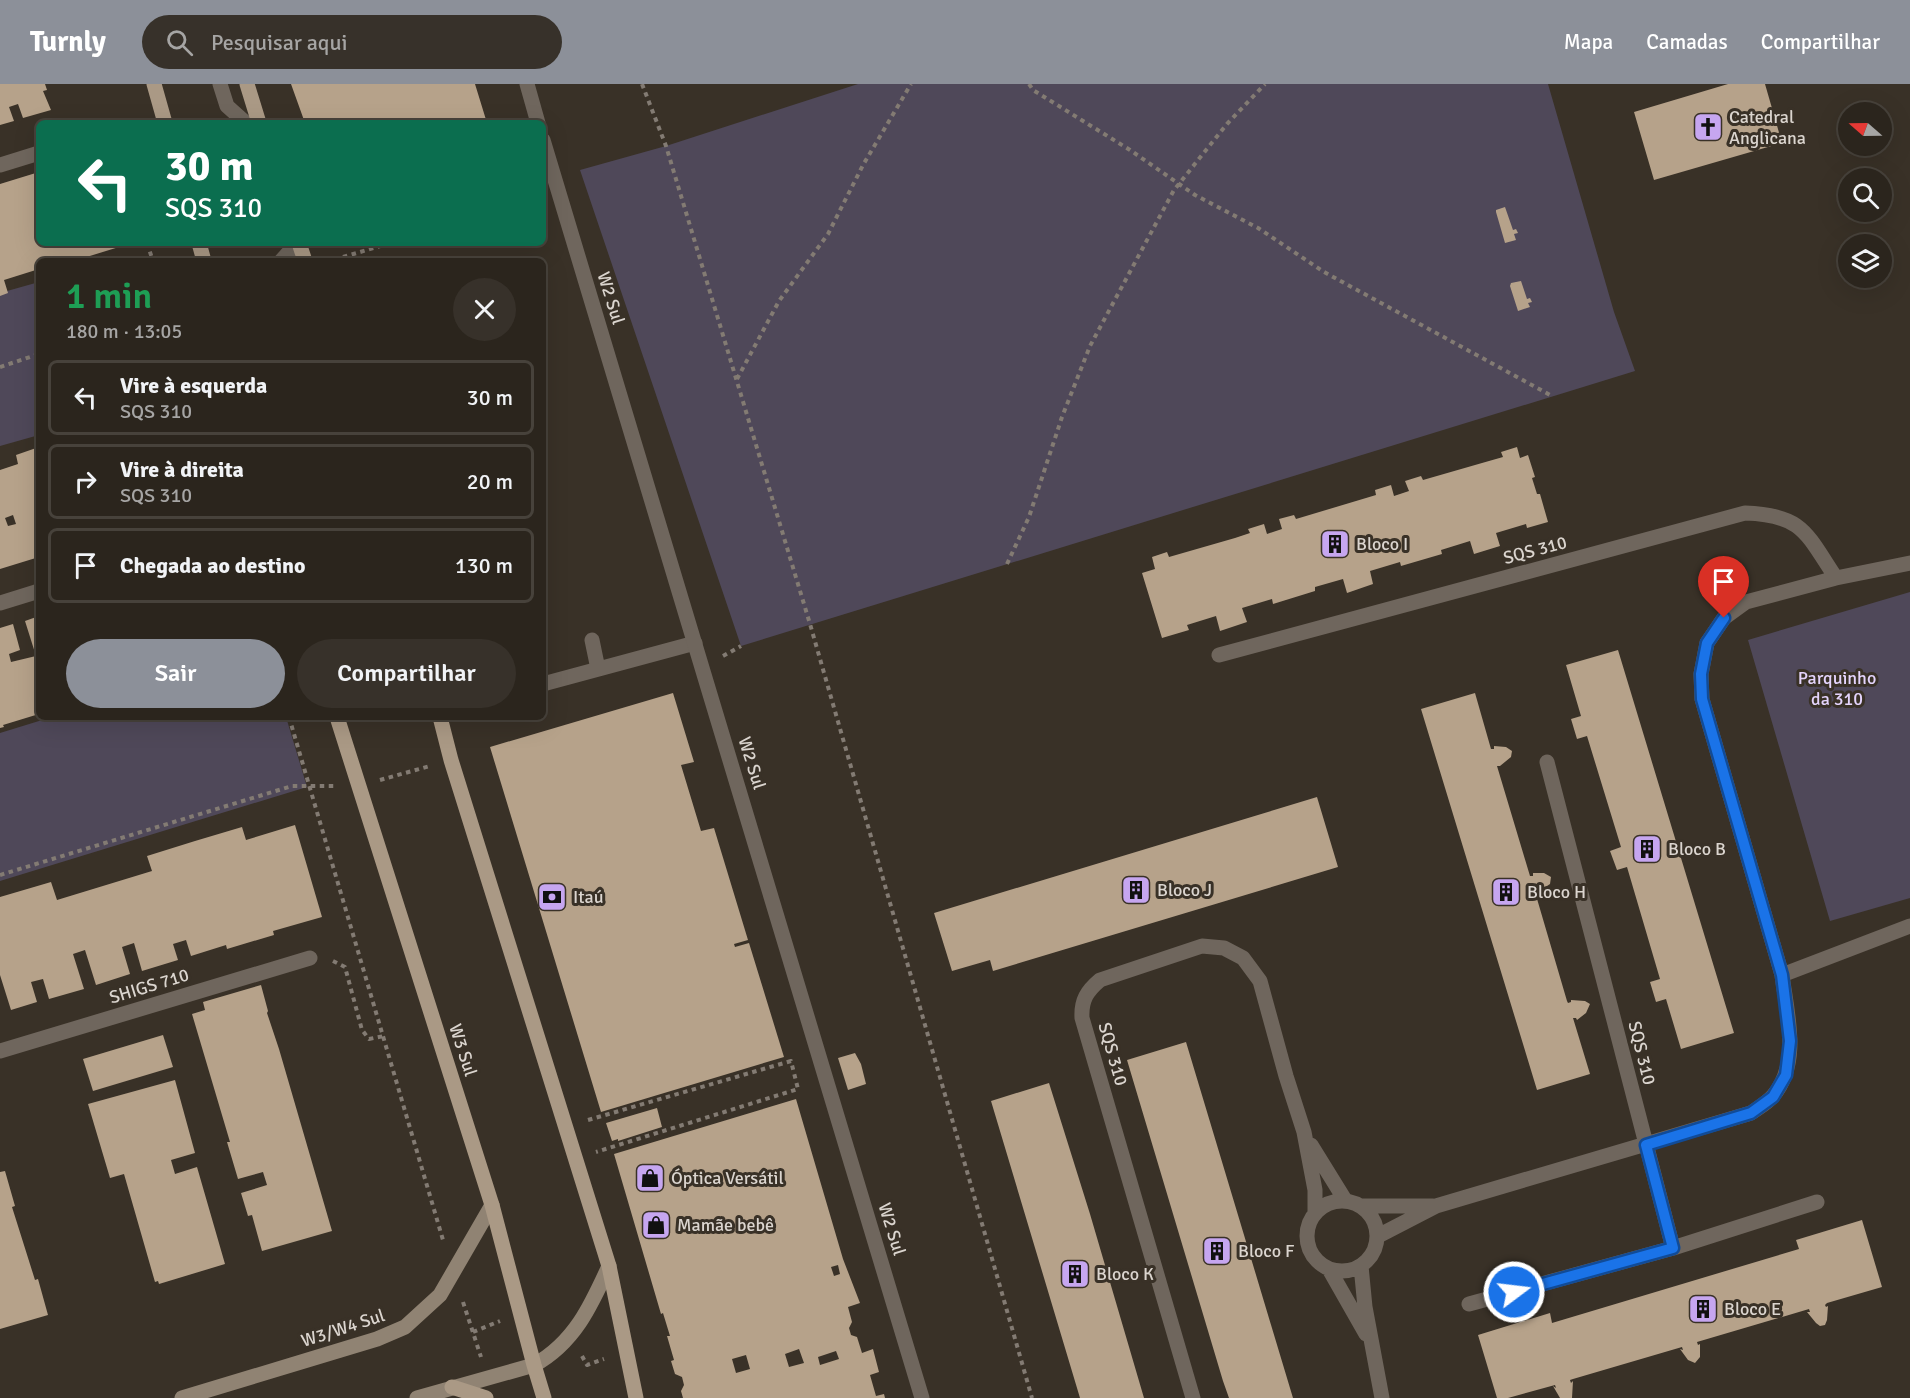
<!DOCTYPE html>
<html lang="pt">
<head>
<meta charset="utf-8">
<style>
	:root { --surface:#2b251d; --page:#37312a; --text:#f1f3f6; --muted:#a6a5a4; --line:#47423b; --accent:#8c9099 }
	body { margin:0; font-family:Signika,sans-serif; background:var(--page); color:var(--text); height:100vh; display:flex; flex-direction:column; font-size:22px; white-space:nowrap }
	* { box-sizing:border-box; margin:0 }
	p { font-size:20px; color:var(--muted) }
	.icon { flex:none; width:33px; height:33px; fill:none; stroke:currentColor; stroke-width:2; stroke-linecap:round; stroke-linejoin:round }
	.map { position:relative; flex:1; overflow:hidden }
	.details { position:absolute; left:36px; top:174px; width:510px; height:462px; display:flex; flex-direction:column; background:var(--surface); border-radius:9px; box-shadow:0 6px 24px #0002,0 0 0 2px var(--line) }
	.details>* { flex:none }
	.guide { position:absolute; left:36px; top:36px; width:510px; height:126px; border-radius:9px; box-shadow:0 6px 24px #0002,0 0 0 2px var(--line); background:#0b6e4f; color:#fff; overflow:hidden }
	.needle { width:39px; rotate:290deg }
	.tools { position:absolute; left:1838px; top:18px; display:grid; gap:12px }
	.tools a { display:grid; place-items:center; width:54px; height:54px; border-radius:50%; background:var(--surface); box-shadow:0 6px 24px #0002,0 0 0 2px var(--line); font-size:30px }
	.pin { position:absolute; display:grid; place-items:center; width:51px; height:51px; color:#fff; margin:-62px -26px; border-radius:50% 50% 50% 0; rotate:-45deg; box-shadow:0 0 6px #0007 }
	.pin .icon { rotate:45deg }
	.me { position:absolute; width:66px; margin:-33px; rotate:75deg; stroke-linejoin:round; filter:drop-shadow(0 0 4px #0008) }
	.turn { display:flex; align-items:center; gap:21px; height:126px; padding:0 30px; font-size:27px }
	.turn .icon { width:78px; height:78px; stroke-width:2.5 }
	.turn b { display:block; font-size:42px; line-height:51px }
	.round { display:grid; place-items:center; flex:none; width:63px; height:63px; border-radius:32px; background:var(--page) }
	.overview { display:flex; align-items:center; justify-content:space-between; height:102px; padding:0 30px }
	h1 { font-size:36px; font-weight:600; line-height:45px; color:#1e9e55 }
	.cta { display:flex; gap:12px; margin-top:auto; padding:12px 30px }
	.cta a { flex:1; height:69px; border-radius:36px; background:var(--accent); color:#fff; font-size:24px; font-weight:600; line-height:69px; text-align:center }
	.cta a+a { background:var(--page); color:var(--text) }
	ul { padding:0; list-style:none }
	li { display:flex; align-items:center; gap:18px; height:75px; margin:0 12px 9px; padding:0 18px; border:3px solid var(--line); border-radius:9px }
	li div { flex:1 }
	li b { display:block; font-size:22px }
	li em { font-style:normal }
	header { display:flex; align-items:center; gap:36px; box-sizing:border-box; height:84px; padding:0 30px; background:var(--accent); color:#fff }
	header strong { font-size:28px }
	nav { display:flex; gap:33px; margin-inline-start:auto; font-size:21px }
	.search { width:420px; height:54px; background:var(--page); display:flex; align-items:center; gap:15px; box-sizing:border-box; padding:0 21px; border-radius:33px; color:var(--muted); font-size:22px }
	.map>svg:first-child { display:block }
	.green { fill:#4f4859 }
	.building { fill:#b6a28a; fill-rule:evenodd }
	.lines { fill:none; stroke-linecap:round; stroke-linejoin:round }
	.path { stroke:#837b73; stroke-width:4; stroke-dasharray:4.5 4.5; stroke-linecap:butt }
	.service { stroke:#6f665d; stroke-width:15 }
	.minor { stroke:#6f665d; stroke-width:15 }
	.tertiary { stroke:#6f665d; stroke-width:15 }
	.secondary { stroke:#908373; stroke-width:15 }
	.primary { stroke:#aa9985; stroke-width:15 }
	.route-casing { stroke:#114b97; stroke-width:15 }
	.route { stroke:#1a73e8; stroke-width:10 }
	.labels { text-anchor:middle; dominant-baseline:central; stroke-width:6; stroke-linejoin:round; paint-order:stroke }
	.poi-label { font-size:18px; fill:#dbd5cf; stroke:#393127; text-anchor:start }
	.street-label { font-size:18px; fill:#dbd5cf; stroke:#393127 }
	.park-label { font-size:18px; fill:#e4d4fc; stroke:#393127 }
</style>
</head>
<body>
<header>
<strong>Turnly</strong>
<div class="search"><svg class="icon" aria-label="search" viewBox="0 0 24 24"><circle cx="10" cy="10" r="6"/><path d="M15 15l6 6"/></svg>Pesquisar aqui</div>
<nav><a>Mapa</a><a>Camadas</a><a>Compartilhar</a></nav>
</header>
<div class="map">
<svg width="1910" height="1314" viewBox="0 0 1910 1314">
	<rect width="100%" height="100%" fill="#393127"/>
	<!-- green -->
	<path class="green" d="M 858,0 L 1548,0 L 1614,228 L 1635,287 L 741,562 L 580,86 L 666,62 Z
		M 39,198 L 39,351 L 0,362 L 0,209 Z
		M 1910,508 L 1910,814 L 1830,837 L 1748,556 Z
		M 52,633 L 286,633 L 307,703 L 0,797 L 0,649 Z"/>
	<!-- building -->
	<path class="building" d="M 0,0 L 45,0 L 47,6 L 43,7 L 51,26 L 23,34 L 18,20 L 9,23 L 14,37 L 0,41 Z
		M 291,0 L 475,0 L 487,39 L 305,39 Z
		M 1728,0 L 1765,0 L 1782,59 L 1654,96 L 1634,28 Z
		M 39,88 L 39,159 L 118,159 L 119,163 L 80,175 L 80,173 L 66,177 L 39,177 L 39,185 L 4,196 L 8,209 L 0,212 L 0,100 Z
		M 1505,123 L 1513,146 L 1516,145 L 1518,149 L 1514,150 L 1516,156 L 1505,159 L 1496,128 L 1496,126 Z
		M 1521,197 L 1527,215 L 1530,214 L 1532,218 L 1528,219 L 1530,223 L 1518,227 L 1510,202 L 1511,199 Z
		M 39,363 L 39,417 L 36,418 L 39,426 L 39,473 L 0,485 L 0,386 L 18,380 L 16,371 ZM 13,431 L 16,440 L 8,442 L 5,434 Z
		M 1517,363 L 1520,374 L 1528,371 L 1535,393 L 1532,394 L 1537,410 L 1540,410 L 1548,438 L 1527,444 L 1526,440 L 1496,449 L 1500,462 L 1474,470 L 1470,457 L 1441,466 L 1442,470 L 1401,482 L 1400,478 L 1370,487 L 1373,500 L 1347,509 L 1343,495 L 1315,503 L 1315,507 L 1273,520 L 1272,515 L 1242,524 L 1247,538 L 1220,547 L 1216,532 L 1187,541 L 1189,546 L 1162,554 L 1142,489 L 1155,485 L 1152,473 L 1167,468 L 1169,473 L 1235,454 L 1250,449 L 1248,445 L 1264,440 L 1267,450 L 1282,445 L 1279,435 L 1294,431 L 1296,435 L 1376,411 L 1375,406 L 1391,401 L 1394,412 L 1409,407 L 1405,397 L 1421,392 L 1423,396 L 1482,379 L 1503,373 L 1501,368 Z
		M 39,532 L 39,630 L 3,641 L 4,643 L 0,644 L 0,544 L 13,540 L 20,566 L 9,570 L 11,578 L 36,572 L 25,537 Z
		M 1618,566 L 1734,949 L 1681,965 L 1666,915 L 1656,918 L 1650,898 L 1660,895 L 1627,783 L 1617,786 L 1610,767 L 1621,763 L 1587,652 L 1577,655 L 1571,635 L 1581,632 L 1566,581 Z
		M 673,609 L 694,678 L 681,681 L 701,747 L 714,744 L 748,856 L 734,860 L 735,863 L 749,859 L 784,973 L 601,1028 L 490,663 Z
		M 1475,609 L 1491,665 L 1494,665 L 1494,662 L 1506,663 L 1512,667 L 1511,673 L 1500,682 L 1497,682 L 1530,792 L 1533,792 L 1533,789 L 1544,789 L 1551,793 L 1550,800 L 1547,802 L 1538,809 L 1535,808 L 1567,917 L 1568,919 L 1571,918 L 1571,916 L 1585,917 L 1590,920 L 1586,929 L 1577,936 L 1576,934 L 1573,934 L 1590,990 L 1537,1006 L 1421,625 Z
		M 1317,713 L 1338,783 L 993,887 L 990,876 L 952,887 L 934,829 Z
		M 295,741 L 322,833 L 273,847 L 274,851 L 227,865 L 226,861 L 191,872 L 186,856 L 173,860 L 178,876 L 142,887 L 134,859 L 122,863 L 130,890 L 96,901 L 85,866 L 73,870 L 84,905 L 49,915 L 43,895 L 31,898 L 37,918 L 11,926 L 0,891 L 0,813 L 51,798 L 57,816 L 152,787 L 147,772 L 195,757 L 242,743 L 246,756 Z
		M 261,901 L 268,927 L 267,929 L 279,965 L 332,1147 L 262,1167 L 252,1131 L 248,1132 L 241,1109 L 267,1101 L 263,1088 L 238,1095 L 227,1058 L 230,1058 L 192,930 L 205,926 L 203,918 Z
		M 163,951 L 173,983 L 93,1007 L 83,975 Z
		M 1186,958 L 1293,1314 L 1229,1314 L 1223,1297 L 1127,976 Z
		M 855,969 L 861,980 L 866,1000 L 848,1006 L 838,974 Z
		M 175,996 L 195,1069 L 171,1076 L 175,1090 L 197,1083 L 225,1180 L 159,1200 L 158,1197 L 155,1198 L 124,1090 L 110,1094 L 88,1020 Z
		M 1049,999 L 1090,1130 L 1144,1314 L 1080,1314 L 991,1017 Z
		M 796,1015 L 843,1175 L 860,1219 L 848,1223 L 852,1238 L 849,1244 L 851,1251 L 857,1253 L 862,1269 L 873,1265 L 879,1288 L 870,1291 L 876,1312 L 884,1310 L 885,1314 L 683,1314 L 681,1307 L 684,1301 L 682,1293 L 675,1290 L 671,1277 L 674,1276 L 667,1252 L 670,1252 L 663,1229 L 661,1230 L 614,1070 ZM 838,1181 L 840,1190 L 834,1192 L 831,1183 ZM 799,1265 L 804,1279 L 789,1283 L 785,1270 ZM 836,1267 L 839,1275 L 820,1281 L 818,1273 ZM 746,1271 L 750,1285 L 736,1289 L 732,1275 Z
		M 657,1024 L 662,1043 L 618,1057 L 618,1055 L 612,1057 L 606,1039 Z
		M 5,1087 L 15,1122 L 12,1123 L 35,1196 L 38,1195 L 48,1231 L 0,1245 L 0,1088 Z
		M 1862,1136 L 1882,1203 L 1827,1219 L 1825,1221 L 1826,1223 L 1828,1222 L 1827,1236 L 1825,1241 L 1820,1242 L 1816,1239 L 1807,1228 L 1810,1228 L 1809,1225 L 1697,1258 L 1698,1261 L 1700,1260 L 1700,1273 L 1695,1279 L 1688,1276 L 1680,1265 L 1683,1266 L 1682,1263 L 1573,1295 L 1570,1296 L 1571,1299 L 1573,1297 L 1572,1314 L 1560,1314 L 1553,1302 L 1556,1304 L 1555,1301 L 1508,1314 L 1497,1314 L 1478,1251 L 1550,1229 L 1552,1239 L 1799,1165 L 1796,1156 Z"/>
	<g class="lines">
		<!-- path -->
		<path class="path" d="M 642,0 L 666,62 L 810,540 L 1032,1314
			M 1029,0 L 1033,6 L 1130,66 L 1195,111 L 1258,144 L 1324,188 L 1552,312
			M 147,159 L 153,177
			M 343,173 L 391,159
			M 0,283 L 39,270
			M 737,295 L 779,217 L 828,150 L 863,81 L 911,0
			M 1007,480 L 1029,433 L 1062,333 L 1090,262 L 1174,106 L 1227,40 L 1265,0
			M 723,572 L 741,562
			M 289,633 L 443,1156
			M 380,696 L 430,682
			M 0,791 L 292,702 L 334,702
			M 333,877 L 345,883 L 362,946 L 369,955 L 384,952
			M 588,1036 L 791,977 L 798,1005 L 596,1068
			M 463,1218 L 481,1273
			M 473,1248 L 500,1237
			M 582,1272 L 587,1281 L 604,1275"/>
		<!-- service -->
		<path class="service" d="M 220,0 L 227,22 L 246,39
			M 281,177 L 297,159
			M 592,556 L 598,585
			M 543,600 L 695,559"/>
		<!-- minor -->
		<path class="minor" d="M 0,81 L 39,69
			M 1910,479 L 1836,494 L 1746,518 L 1724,534 L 1707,559 L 1701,590 L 1702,615 L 1782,891 L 1910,842
			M 0,519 L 39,507
			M 1219,571 L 1745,429 C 1803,431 1806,449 1836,494
			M 0,967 L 310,874
			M 1311,1061 L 1345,1116
			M1307 1152a35 35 0 1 1 70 0a35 35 0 1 1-70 0Z
			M 1362,1122 L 1433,1122
			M 1378,1152 L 1436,1122 L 1751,1029 C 1758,1024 1767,1019 1773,1012 C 1801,979 1787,930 1782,891
			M 1673,1164 L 1817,1118
			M 1361,1182 L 1365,1223 L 1382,1314
			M 1329,1185 L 1366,1250
			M 1469,1220 L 1673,1164 L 1547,678
			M 1193,1314 L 1082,934 C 1081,916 1087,907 1100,896 L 1202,862 L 1224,864 L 1243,874 L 1260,897 L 1286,992 L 1304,1048 L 1315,1106 L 1315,1129"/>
		<!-- tertiary -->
		<path class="tertiary" d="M 527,0 L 538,39
			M 543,56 L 922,1314"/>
		<!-- secondary -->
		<path class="secondary" d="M 182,1314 L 377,1255 L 405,1243 L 440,1211 L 492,1121
			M 417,1314 L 534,1281 C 574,1259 591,1222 609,1182"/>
		<!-- primary -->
		<path class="primary" d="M 154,0 L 165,39
			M 247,0 L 259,39
			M 199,159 L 204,177
			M 299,159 L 305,177
			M 337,633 L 492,1121 L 534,1281 L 544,1314
			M 440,633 L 451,676 L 609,1182 L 636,1314
			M 452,1303 L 486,1314"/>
	</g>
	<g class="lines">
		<!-- route casing -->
		<g class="route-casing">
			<path id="route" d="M 1514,1208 L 1673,1164 L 1646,1061 L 1751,1029 L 1773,1013 L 1786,991 L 1790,957 L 1782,891 L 1702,615 L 1701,590 L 1707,559 L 1724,534"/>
		</g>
		<!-- route -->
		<use href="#route" class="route"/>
	</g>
	<!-- icons -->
	<defs>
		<g id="church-square" transform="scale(1.5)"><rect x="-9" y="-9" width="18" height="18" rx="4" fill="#c6a6f0" stroke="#393127"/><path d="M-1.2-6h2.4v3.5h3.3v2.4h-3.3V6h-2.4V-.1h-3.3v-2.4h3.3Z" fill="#111"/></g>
		<g id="building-square" transform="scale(1.5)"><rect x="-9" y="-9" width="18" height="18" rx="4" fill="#c6a6f0" stroke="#393127"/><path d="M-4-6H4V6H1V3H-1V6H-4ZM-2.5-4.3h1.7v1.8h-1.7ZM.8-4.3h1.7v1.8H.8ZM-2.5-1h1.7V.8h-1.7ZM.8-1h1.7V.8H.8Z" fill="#111"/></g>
		<g id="bank-square" transform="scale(1.5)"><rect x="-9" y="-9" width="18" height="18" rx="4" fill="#c6a6f0" stroke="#393127"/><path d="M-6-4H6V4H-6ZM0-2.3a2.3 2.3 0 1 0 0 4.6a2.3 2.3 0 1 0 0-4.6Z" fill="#111"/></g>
		<g id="shop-square" transform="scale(1.5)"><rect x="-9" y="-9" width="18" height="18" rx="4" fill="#c6a6f0" stroke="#393127"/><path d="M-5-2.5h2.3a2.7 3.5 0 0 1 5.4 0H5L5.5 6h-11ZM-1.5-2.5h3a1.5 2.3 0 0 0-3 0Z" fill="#111"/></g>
	</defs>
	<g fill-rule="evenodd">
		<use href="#church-square" x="1708" y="43"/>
		<use href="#building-square" x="1335" y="460"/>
		<use href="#building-square" x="1647" y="765"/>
		<use href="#building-square" x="1136" y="806"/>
		<use href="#building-square" x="1506" y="808"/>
		<use href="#bank-square" x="552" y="813"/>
		<use href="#shop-square" x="650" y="1094"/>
		<use href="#shop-square" x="656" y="1141"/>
		<use href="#building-square" x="1217" y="1167"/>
		<use href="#building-square" x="1075" y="1190"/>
		<use href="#building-square" x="1703" y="1225"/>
	</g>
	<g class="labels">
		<!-- poi labels -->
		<g class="poi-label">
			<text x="1729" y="33">Catedral<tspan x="1729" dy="21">Anglicana</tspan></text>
			<text x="1356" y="460">Bloco I</text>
			<text x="1668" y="765">Bloco B</text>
			<text x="1157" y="806">Bloco J</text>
			<text x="1527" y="808">Bloco H</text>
			<text x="573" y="813">Itaú</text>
			<text x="671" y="1094">Óptica Versátil</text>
			<text x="677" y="1141">Mamãe bebê</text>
			<text x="1238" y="1167">Bloco F</text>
			<text x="1096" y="1190">Bloco K</text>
			<text x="1724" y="1225">Bloco E</text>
		</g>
		<!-- street labels -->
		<g class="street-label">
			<text transform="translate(611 214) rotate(73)">W2 Sul</text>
			<text transform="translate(1535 466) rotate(-15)">SQS 310</text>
			<text transform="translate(752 679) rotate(73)">W2 Sul</text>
			<text transform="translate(149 902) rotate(-17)">SHIGS 710</text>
			<text transform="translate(463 966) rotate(72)">W3 Sul</text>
			<text transform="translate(1642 969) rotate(76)">SQS 310</text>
			<text transform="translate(1113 970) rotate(74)">SQS 310</text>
			<text transform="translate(892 1145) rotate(73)">W2 Sul</text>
			<text transform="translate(343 1244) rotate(-18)">W3/W4 Sul</text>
		</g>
		<!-- park labels -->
		<g class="park-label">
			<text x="1837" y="594">Parquinho<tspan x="1837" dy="21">da 310</tspan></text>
		</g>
	</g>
</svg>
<div class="tools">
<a><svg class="needle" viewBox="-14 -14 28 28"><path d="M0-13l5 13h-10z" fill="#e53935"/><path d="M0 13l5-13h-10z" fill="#a6a5a4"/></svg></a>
<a><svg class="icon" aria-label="search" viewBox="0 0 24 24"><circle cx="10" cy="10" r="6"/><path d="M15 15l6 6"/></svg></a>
<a><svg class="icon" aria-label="layers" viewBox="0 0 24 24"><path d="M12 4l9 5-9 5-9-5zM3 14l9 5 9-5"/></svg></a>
</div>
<div class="pin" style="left:1724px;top:534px;background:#d93025"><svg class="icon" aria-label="arrive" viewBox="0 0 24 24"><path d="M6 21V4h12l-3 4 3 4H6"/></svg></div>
<svg class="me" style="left:1514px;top:1208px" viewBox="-20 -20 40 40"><circle r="17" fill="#1a73e8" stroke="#fff" stroke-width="3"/><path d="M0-11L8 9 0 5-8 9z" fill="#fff"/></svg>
<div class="guide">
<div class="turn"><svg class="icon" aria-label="left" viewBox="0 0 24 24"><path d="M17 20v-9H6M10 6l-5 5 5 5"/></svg><div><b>30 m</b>SQS 310</div></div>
</div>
<section class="details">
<div class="overview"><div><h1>1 min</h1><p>180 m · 13:05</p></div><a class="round"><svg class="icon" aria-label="close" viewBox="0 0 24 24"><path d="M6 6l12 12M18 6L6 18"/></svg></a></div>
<ul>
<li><svg class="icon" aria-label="left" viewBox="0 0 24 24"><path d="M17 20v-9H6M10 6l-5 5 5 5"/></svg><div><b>Vire à esquerda</b><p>SQS 310</p></div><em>30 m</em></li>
<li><svg class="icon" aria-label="right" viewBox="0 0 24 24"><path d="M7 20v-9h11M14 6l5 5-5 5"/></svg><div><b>Vire à direita</b><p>SQS 310</p></div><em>20 m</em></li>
<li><svg class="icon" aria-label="arrive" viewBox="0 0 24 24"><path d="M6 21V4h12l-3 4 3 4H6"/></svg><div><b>Chegada ao destino</b></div><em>130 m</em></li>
</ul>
<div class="cta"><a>Sair</a><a>Compartilhar</a></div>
</section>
</div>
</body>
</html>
